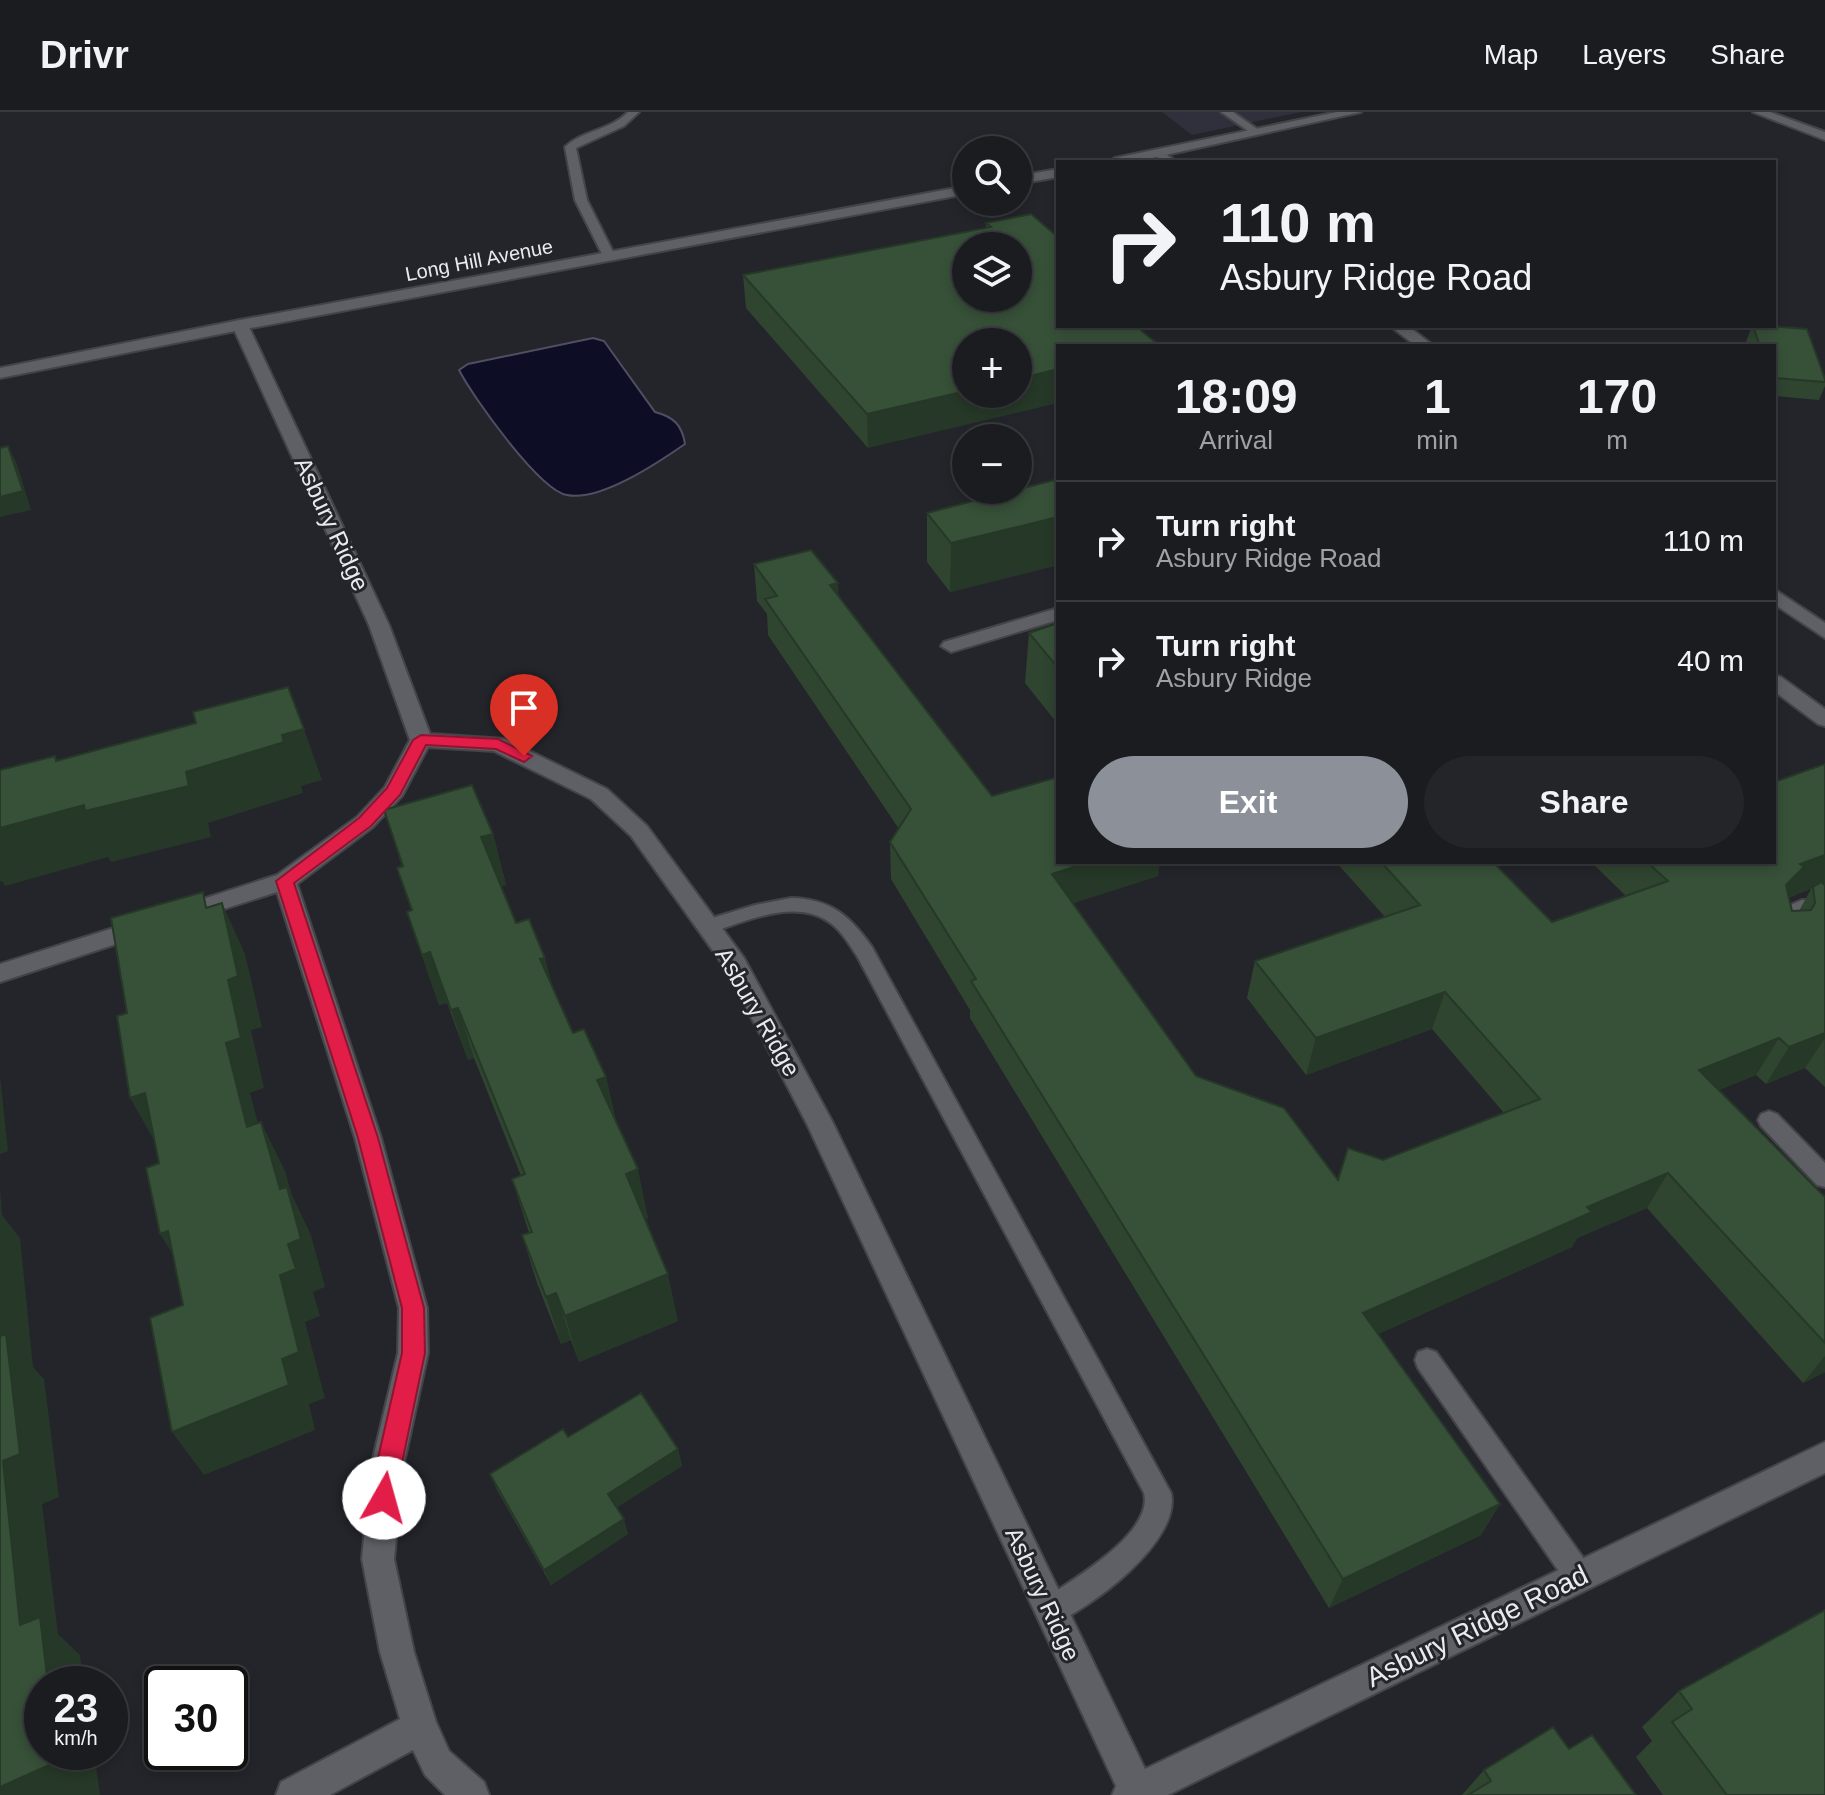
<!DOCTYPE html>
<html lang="en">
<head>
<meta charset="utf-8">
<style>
	:root { --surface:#1b1c20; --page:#242529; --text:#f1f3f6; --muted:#a0a1a5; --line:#393a3e; --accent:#8c9099 }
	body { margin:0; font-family:Helvetica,sans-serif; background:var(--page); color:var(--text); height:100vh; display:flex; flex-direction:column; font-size:30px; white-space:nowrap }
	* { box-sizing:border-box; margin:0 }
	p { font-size:26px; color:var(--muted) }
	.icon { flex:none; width:44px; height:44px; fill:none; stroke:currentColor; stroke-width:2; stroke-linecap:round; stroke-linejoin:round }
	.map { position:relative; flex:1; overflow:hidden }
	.details { position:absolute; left:1056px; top:232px; width:720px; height:520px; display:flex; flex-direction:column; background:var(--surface); border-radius:0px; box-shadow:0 4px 12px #0003,0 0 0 2px var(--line) }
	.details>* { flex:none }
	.guide { position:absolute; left:1056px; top:48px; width:720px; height:168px; border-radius:0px; box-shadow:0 4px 12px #0003,0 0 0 2px var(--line); background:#1b1c20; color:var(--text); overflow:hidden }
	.tools { position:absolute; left:952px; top:24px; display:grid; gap:16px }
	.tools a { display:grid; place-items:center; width:80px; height:80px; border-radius:50%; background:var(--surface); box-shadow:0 4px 12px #0003,0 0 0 2px var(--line); font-size:40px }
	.speed { position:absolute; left:24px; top:1554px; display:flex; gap:16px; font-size:40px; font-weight:700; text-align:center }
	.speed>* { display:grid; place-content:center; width:104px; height:104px; border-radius:50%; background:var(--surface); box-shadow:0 4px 12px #0003,0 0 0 2px var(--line); line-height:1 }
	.speed small { font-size:20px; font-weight:400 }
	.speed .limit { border:4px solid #111; border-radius:12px; background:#fff; color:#111 }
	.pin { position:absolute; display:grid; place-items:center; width:68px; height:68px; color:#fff; margin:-82px -34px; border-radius:50% 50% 50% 0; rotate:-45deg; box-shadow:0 0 8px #0007 }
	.pin .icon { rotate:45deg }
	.me { position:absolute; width:88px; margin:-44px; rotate:7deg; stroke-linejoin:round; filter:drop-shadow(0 0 6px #0008) }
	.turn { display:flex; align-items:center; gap:28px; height:168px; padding:0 32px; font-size:36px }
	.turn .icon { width:104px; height:104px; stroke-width:2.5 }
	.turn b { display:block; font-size:56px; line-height:68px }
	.eta { display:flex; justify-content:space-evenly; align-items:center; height:136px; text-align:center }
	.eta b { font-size:48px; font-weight:800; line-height:56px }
	.primary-button { display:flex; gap:16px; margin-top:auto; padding:16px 32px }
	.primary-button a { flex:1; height:92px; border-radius:48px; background:var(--accent); color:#fff; font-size:32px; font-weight:800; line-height:92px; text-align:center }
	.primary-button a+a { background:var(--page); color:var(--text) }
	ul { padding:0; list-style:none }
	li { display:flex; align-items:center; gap:24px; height:120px; padding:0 32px; border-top:2px solid var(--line) }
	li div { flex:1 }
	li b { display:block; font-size:30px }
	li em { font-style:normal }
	header { display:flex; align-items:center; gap:48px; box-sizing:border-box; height:112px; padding:0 40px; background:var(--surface); border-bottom:2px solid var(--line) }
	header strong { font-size:38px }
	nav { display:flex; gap:44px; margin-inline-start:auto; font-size:28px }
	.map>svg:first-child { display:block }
	.built { fill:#2f303b }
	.water { fill:#0e0d26; stroke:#504f62; stroke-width:2 }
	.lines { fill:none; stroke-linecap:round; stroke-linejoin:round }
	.service-casing { stroke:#434348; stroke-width:4 }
	.minor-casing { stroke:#434348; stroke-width:4 }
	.tertiary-casing { stroke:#434348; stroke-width:4 }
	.service { fill:#5f6066; fill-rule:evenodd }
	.minor { fill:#5f6066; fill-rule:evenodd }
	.tertiary { fill:#5f6066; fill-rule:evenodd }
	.wall { fill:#2f4530; fill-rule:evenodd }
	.shaded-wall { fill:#263827 }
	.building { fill:#375038; stroke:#263827; stroke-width:2; fill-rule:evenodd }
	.route { fill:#e11d48; stroke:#92132f; stroke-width:2 }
	.labels { text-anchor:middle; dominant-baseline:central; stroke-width:6; stroke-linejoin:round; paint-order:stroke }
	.far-street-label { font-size:20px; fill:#eaeaee; stroke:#24252b }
	.street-label { font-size:24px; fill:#eaeaee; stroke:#24252b }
	.near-street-label { font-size:28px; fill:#eaeaee; stroke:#24252b }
</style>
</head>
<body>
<header>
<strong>Drivr</strong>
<nav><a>Map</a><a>Layers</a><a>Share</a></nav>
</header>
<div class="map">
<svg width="1825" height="1683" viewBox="0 0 1825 1683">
	<rect width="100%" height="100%" fill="#24252b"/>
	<!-- built -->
	<path class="built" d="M 1162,0 L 1301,0 L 1192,23 Z"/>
	<!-- water -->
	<path class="water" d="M 593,226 L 604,229 L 655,300 C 674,305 682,313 685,332 C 659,350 600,390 567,383 C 539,378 473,285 459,258 L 468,252 Z"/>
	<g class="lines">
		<!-- service casing -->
		<g class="service-casing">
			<path id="service" d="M 628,0 L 639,0 L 624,14 L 576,36 L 587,88 L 615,144 L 609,148 L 603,144 L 575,88 L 565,35 C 583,18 611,18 628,0 Z
				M 1221,0 L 1233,0 L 1263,21 L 1254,23 Z
				M 791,786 C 831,787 850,804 872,835 L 1171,1381 C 1182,1429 1090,1497 1051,1513 L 1041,1509 L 1037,1499 L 1041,1489 C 1070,1469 1154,1422 1144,1381 L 857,844 C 849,832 841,818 829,810 C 794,785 742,811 706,822 L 696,815 L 699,810 L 755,793 Z
				M 1802,788 L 1825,789 L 1825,803 C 1800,800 1796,801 1785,823 L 1771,823 L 1768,818 L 1777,799 Z
				M 1769,999 L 1777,1002 L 1825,1051 L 1825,1075 L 1817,1073 L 1761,1014 L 1758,1008 L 1761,1002 Z
				M 1427,1237 L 1436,1240 L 1589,1454 L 1593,1464 L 1589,1474 L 1579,1478 L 1569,1474 L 1418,1256 L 1415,1248 L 1418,1240 Z"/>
		</g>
		<!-- minor casing -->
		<g class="minor-casing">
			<path id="minor" d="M 1753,0 L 1770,0 L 1825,20 L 1825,28 Z
				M 1160,38 L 1177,50 L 1163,50 L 1154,42 Z
				M 240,208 L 248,213 L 389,513 L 430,622 L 505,627 L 607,677 L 647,714 L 744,846 L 833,1011 L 1145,1657 L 1825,1330 L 1825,1361 L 1168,1683 L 1112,1683 L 1116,1674 L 807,1012 L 726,857 L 631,724 L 591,687 L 494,639 L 428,635 L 402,684 L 373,715 L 297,772 L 381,1026 L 427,1196 L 428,1241 L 403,1355 L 394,1447 L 414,1540 L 436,1610 L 449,1639 L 484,1670 L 489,1683 L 445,1683 L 425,1663 L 413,1638 L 330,1683 L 276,1683 L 281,1670 L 400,1607 L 380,1540 L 362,1447 L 371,1355 L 398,1241 L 399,1196 L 355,1026 L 277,780 L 180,811 L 172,809 L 168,803 L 172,797 L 277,763 L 357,705 L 385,675 L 410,628 L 369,513 L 232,213 Z
				M 1390,214 L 1408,214 L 1434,234 L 1416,234 Z
				M 1774,477 L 1825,511 L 1825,526 L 1774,492 Z
				M 1058,496 L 1058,508 L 951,540 L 941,534 L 944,530 Z
				M 1774,563 L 1781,565 L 1825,597 L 1825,614 L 1818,612 L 1774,579 Z
				M 145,806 L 153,808 L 157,814 L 153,820 L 0,870 L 0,852 Z"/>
		</g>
		<!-- tertiary casing -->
		<g class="tertiary-casing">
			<path id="tertiary" d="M 1337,0 L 1361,0 L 1134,50 L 1109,50 L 1115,46 Z
				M 1058,57 L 1058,65 L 1018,72 L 1018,64 Z
				M 966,74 L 966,82 L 240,218 L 0,266 L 0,256 L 240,208 Z"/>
		</g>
		<!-- service -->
		<use href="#service" class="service"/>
		<!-- minor -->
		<use href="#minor" class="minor"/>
		<!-- tertiary -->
		<use href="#tertiary" class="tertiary"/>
	</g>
	<!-- wall -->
	<path class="wall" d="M 986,111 L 1058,125 L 868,336 L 746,196 L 743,163 L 986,116 Z
		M 1752,214 L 1770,214 L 1825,267 L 1825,274 L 1819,288 L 1774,284 L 1774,234 L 1747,234 L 1746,230 Z
		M 1058,367 L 1058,453 L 950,480 L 927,450 L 927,401 Z
		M 754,452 L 838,471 L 838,484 L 992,684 L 1158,764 L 1073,791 L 1196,964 L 1337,1068 L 1348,1036 L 1383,1048 L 1504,1001 L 1432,917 L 1306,963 L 1247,886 L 1255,849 L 1385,805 L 1336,750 L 1493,750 L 1552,810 L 1626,784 L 1591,750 L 1774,750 L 1824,773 L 1825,975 L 1805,956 L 1766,972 L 1756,963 L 1719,978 L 1825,1085 L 1825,1260 L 1803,1271 L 1647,1096 L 1577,1126 L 1572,1135 L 1378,1222 L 1500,1392 L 1481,1423 L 1329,1496 L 970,906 L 970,898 L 891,767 L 890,730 L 899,717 L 768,523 L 767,502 L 757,489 ZM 1811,777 L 1799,799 L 1792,799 L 1789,785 Z
		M 1058,511 L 1058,610 L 1057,611 L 1025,571 L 1029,521 Z
		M 384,698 L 493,722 L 506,773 L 501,774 L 516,811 L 553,876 L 573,921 L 606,965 L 616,1009 L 648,1106 L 645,1107 L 678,1209 L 579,1250 L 571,1228 L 561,1232 L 537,1171 L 522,1123 L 529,1121 L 512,1067 L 521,1064 L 474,946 L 468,948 L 447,891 L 439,893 L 407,800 L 411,798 L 397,756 L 402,755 Z
		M 568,1325 L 678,1337 L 682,1354 L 616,1395 L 628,1422 L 551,1473 L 497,1378 L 490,1362 Z
		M 1679,1579 L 1825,1683 L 1663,1683 L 1636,1645 L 1652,1629 L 1642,1615 Z
		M 1569,1637 L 1636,1683 L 1462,1683 L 1484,1658 Z"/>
	<!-- shaded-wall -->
	<path class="shaded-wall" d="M 1058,257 L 1058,291 L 868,336 L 867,302 L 966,279 L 966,282 L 1018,282 L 1018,267 Z
		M 8,334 L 17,352 L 31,398 L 0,405 L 0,385 Z
		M 1058,405 L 1058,453 L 950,480 L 951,431 Z
		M 838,471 L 839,507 L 830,473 Z
		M 304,617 L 322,668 L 301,674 L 303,681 L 208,711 L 211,725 L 111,750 L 108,745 L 5,774 L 2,769 L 0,770 L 0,716 L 56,649 L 55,644 L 80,694 L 186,660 L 282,623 Z
		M 493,722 L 506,773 L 495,776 L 481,725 Z
		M 1825,743 L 1825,772 L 1813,777 L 1813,775 L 1811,777 L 1786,787 L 1786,773 L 1800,752 Z
		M 1089,750 L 1160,750 L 1158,764 L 1049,799 L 1052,762 Z
		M 222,791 L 245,842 L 262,915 L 251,918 L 264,976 L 250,981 L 272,1064 L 247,1015 L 226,931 L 228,868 Z
		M 430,840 L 447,891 L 439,893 L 422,843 Z
		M 545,846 L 558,896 L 540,847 Z
		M 1445,880 L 1432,917 L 1306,963 L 1316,926 Z
		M 458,896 L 474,946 L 468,948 L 451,898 Z
		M 1825,921 L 1825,926 L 1805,956 L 1766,972 L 1789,935 Z
		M 1779,926 L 1756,963 L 1678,994 L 1699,958 Z
		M 0,964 L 8,1039 L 0,1042 Z
		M 606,965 L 617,1015 L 597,968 Z
		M 145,981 L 158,1035 L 130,986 Z
		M 261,1010 L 285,1059 L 292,1083 L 311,1123 L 325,1175 L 313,1180 L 320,1204 L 305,1210 L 325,1286 L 309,1292 L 315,1318 L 204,1363 L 172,1320 L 282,1247 L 280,1163 L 288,1132 L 280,1077 Z
		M 638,1057 L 648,1106 L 637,1110 L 626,1062 Z
		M 1668,1061 L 1647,1096 L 1577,1126 L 1572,1135 L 1350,1235 L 1363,1201 L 1587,1095 Z
		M 0,1075 L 2,1103 L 20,1126 L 33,1255 L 44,1267 L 59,1385 L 42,1392 L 58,1522 L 80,1543 L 84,1572 L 48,1572 L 20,1513 L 3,1349 L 0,1228 Z
		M 168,1119 L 190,1169 L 160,1122 Z
		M 668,1162 L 678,1209 L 579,1250 L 565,1204 Z
		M 556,1181 L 571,1228 L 561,1232 L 546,1185 Z
		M 1825,1244 L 1825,1260 L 1803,1271 Z
		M 678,1337 L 682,1354 L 613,1398 L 608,1382 Z
		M 1500,1392 L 1481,1423 L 1329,1496 L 1343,1467 Z
		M 624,1407 L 628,1422 L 551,1473 L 544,1458 Z
		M 57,1640 L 94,1640 L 100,1683 L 0,1683 L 0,1675 Z"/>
	<!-- building -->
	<path class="building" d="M 1031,102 L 1058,125 L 1058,131 L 1056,132 L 1058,133 L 1058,214 L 1136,214 L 1160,234 L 1058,234 L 1058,257 L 1018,267 L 1018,230 L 966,230 L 966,279 L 867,302 L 743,163 L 991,115 L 986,111 ZM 966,134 L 1018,134 L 1018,186 L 966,186 Z
		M 1753,214 L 1770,214 L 1807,217 L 1825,267 L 1825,270 L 1774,266 L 1774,234 L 1760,234 Z
		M 8,334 L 23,379 L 0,385 L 0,336 Z
		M 1058,367 L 1058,405 L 951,431 L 927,401 Z
		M 811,438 L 838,471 L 830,473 L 992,684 L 1058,665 L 1058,750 L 1089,750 L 1052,762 L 1196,964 L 1284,996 L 1338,1068 L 1348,1036 L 1383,1048 L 1540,987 L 1445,880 L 1316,926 L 1255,849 L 1420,793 L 1381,750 L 1493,750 L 1552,810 L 1668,769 L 1647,750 L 1774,750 L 1774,670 L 1825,652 L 1825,743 L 1800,752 L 1804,755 L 1786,773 L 1792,799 L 1811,798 L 1815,791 L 1813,775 L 1821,770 L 1825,773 L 1825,921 L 1789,935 L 1779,926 L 1699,958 L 1825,1085 L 1825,1231 L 1668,1061 L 1587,1095 L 1592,1100 L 1363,1201 L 1500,1392 L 1343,1467 L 971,869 L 976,867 L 890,730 L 911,697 L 765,487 L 777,484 L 754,452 Z
		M 1058,511 L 1058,556 L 1029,521 Z
		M 288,575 L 304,617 L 282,623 L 284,630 L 186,660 L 189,674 L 85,699 L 84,693 L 0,716 L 0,658 L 55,644 L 56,649 L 196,611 L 193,600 Z
		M 472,673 L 493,722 L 481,725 L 516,811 L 529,807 L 545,846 L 540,847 L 573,921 L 584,917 L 606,965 L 597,968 L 638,1057 L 626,1062 L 668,1162 L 565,1204 L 556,1181 L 546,1185 L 522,1123 L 532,1120 L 512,1067 L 525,1062 L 458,896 L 451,898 L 430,840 L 422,843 L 407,800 L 412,798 L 397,756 L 403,754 L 384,698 Z
		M 203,780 L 206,796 L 222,791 L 238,864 L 228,868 L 241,926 L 226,931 L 247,1015 L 261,1010 L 280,1077 L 287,1075 L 301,1127 L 288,1132 L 296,1157 L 280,1163 L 299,1240 L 282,1247 L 289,1273 L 172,1320 L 150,1206 L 183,1193 L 168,1119 L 160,1122 L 146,1056 L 159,1051 L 145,981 L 130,986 L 117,904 L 127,901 L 111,806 Z
		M 6,1222 L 20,1342 L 3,1349 L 20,1513 L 40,1505 L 48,1572 L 42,1572 L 42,1640 L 57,1640 L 58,1649 L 0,1675 L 0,1224 Z
		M 641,1281 L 678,1337 L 608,1382 L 624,1407 L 544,1458 L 490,1362 L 563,1317 L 568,1325 Z
		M 1825,1498 L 1825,1683 L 1727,1683 L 1672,1610 L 1692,1597 L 1679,1579 Z
		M 1553,1615 L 1569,1637 L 1592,1623 L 1636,1683 L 1468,1683 L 1491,1669 L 1484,1658 Z"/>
	<!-- route -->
	<path class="route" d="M 421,623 L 498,627 L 532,644 L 524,650 L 496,637 L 426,633 L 400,683 L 371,714 L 294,771 L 378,1026 L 424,1196 L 425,1241 L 393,1394 L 384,1398 L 376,1394 L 372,1386 L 376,1355 L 402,1241 L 402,1196 L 358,1026 L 276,769 L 359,706 L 387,676 L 413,628 Z"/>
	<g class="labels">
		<!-- far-street labels -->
		<g class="far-street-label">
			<text transform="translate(479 148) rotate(-11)">Long Hill Avenue</text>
		</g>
		<!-- street labels -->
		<g class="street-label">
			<text transform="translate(332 412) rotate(65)">Asbury Ridge</text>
			<text transform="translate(758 900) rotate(60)">Asbury Ridge</text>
			<text transform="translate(1043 1482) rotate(65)">Asbury Ridge</text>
		</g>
		<!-- near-street labels -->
		<g class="near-street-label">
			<text transform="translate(1477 1514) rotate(-26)">Asbury Ridge Road</text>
		</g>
	</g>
</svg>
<div class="tools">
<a><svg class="icon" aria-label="search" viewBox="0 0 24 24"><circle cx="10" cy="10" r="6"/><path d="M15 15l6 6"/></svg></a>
<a><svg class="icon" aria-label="layers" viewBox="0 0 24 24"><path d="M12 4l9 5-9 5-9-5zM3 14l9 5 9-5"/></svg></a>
<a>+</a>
<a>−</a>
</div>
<div class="speed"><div>23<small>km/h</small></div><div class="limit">30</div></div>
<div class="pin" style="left:524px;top:644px;background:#d93025"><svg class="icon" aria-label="arrive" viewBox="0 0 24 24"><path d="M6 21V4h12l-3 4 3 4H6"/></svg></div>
<svg class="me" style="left:384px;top:1386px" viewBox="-20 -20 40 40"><circle r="19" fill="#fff"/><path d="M0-13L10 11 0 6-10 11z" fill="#e11d48"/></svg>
<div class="guide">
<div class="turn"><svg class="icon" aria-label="right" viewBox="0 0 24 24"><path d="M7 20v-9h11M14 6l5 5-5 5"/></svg><div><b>110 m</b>Asbury Ridge Road</div></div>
</div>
<section class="details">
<div class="eta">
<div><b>18:09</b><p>Arrival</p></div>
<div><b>1</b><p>min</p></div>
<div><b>170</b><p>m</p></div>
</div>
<ul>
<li><svg class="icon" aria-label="right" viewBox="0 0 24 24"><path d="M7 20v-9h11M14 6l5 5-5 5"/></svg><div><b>Turn right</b><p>Asbury Ridge Road</p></div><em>110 m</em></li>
<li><svg class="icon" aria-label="right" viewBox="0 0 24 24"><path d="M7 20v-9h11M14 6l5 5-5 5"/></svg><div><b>Turn right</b><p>Asbury Ridge</p></div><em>40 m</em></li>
</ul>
<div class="primary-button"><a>Exit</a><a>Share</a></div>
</section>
</div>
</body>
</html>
